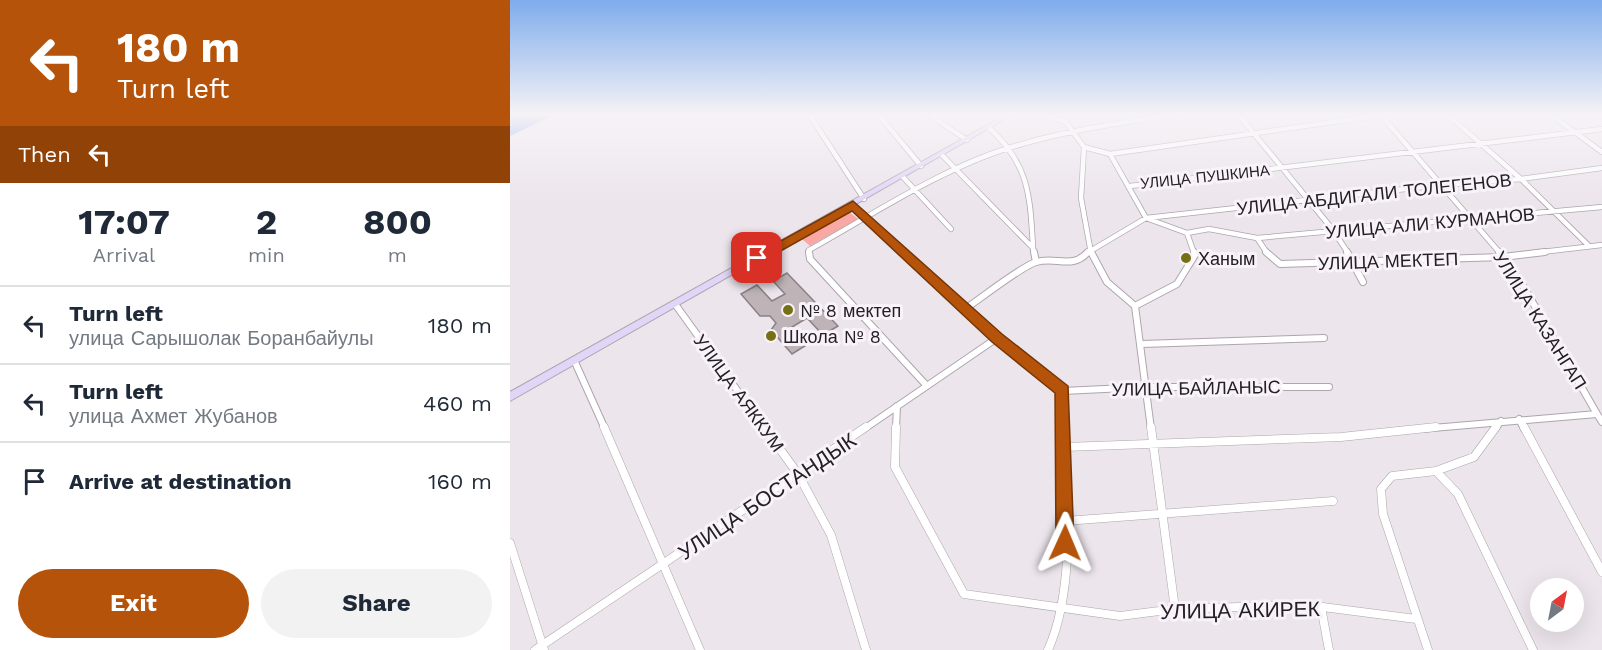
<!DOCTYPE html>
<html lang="en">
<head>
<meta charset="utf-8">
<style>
	:root { --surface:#fff; --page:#f2f2f3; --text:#1f2937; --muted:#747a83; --line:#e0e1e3; --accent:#b45309 }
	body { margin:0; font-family:"Work Sans",sans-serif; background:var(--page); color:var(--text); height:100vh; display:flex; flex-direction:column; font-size:22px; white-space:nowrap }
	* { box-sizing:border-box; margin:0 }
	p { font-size:20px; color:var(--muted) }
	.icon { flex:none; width:33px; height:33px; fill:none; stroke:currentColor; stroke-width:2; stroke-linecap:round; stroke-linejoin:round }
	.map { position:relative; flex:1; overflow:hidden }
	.side { display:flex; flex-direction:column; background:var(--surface); width:510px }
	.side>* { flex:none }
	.hud { background:#b45309; color:#fff; overflow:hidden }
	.needle { width:39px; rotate:32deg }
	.fabs { position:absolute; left:1020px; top:578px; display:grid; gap:12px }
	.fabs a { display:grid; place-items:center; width:54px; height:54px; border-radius:50%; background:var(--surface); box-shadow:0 6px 24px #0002; font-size:30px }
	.pin { position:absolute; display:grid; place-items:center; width:51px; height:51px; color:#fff; margin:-26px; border-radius:12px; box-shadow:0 3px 9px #0006 }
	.me { position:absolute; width:66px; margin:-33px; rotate:1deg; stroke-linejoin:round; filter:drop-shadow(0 0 4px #0008) }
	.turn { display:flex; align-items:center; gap:21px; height:126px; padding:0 18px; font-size:27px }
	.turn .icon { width:78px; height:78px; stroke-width:2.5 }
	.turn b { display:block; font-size:42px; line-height:51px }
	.then { display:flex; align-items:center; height:57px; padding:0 18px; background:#0003; gap:12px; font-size:22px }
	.eta { display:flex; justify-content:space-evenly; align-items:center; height:102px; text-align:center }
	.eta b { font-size:36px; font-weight:700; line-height:42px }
	.action { display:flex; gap:12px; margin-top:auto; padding:12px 18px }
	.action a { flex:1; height:69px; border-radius:36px; background:var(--accent); color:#fff; font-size:24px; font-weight:700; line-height:69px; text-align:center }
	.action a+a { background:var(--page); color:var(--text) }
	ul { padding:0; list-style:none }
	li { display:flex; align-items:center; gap:18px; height:78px; padding:0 18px; border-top:2px solid var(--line) }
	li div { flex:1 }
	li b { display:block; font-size:22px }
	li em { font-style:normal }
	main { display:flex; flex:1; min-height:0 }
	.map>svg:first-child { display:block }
	.green { fill:#faa8a4 }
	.water { fill:#829ff3 }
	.building { fill:#beb4b8; stroke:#8b8185; stroke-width:1.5 }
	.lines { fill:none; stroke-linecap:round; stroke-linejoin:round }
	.street-far2-casing { stroke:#ada6ad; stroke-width:6 }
	.street-far1-casing { stroke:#ada6ad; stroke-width:8 }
	.street-casing { stroke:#ada6ad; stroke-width:9 }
	.secondary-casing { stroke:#ada6ad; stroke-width:2 }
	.street-far2 { stroke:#fff; stroke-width:4.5 }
	.street-far1 { stroke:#fff; stroke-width:6 }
	.street { stroke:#fff; stroke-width:8 }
	.secondary { fill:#e1d5f8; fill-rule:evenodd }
	.route { fill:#b45309; stroke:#753606; stroke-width:1.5 }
	.poi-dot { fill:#747013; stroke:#faf2fa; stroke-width:2 }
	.labels { text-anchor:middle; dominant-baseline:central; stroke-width:6; stroke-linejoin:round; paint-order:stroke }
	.far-street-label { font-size:15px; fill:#232123; stroke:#faf2fa }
	.street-label { font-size:18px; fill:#232123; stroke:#faf2fa }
	.poi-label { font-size:18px; fill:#232123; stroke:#faf2fa; text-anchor:start }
	.near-street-label { font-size:21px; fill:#232123; stroke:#faf2fa }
</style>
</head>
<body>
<main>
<section class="side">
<div class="hud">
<div class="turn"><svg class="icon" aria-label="left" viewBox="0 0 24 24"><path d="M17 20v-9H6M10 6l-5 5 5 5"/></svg><div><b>180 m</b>Turn left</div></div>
<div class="then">Then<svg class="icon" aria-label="left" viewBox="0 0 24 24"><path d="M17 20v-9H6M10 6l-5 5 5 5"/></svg></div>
</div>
<div class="eta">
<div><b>17:07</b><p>Arrival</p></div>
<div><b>2</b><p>min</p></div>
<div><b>800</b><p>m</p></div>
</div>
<ul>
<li><svg class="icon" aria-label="left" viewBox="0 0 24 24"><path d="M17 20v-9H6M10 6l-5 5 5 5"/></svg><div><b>Turn left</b><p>улица Сарышолак Боранбайулы</p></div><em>180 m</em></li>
<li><svg class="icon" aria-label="left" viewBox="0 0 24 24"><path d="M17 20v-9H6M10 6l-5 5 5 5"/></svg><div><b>Turn left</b><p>улица Ахмет Жубанов</p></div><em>460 m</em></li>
<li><svg class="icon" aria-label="arrive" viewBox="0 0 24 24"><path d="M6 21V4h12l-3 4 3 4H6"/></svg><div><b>Arrive at destination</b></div><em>160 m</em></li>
</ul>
<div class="action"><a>Exit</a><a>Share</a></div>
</section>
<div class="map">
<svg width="1092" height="650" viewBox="0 0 1092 650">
	<rect width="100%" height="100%" fill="#ece5ec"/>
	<!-- green -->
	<path class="green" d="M 339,212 L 348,219 L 300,246 L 292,239 Z"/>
	<!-- water -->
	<path class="water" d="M 0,114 L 46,114 L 0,136 Z"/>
	<!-- building -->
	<path class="building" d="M 277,273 L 328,326 L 313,335 L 297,318 L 282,327 L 298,344 L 282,354 L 261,330 L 266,323 L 260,316 L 250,316 L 231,294 L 247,285 L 262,301 L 275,294 L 263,281 Z"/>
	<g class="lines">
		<!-- street-far2 casing -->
		<g class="street-far2-casing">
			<path id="street-far2" d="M 299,114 L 354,199
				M 368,114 L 411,166
				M 418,114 L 457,140
				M 527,114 L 555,121 L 574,147 L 571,198 L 581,253
				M 728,114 L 823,230 L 838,253
				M 870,114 L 990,253
				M 937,114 L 1011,179 L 1079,246
				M 1040,114 L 1092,152
				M 478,127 C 519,163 520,195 523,247
				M 574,147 L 600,154 L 636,218 L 677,233 L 699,229 L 747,238 L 757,253
				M 600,154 L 878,114
				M 432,155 L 523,248 L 524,253
				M 393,177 L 441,229
				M 620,186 L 1092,129
				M 343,205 L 395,253
				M 677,233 L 684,253
				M 747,238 L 1092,207
				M 299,253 L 299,250 C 362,215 434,167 502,147 C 556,130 612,123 667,114
				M 577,253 L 636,218 L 931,185 L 1011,179 L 1092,168
				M 1023,253 L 1092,245"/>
		</g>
		<!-- street-far1 casing -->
		<g class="street-far1-casing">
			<path id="street-far1" d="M 299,252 L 300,259 L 417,386
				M 394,252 L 487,338 L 553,391
				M 524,252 L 526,262
				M 581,252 L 597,282 L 625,306 L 641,429
				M 756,252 L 770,264 L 993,257 L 1035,252
				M 837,252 L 853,282
				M 165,304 L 255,429
				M 625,306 L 667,284 L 685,255 L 684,252
				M 455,309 C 470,299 512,266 526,262 C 546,256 562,270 578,252
				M 632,344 L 814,338
				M 64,360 L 95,429
				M 553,391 L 636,387 L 819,387
				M 553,391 L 555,429
				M 1087,414 L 1092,422
				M 1009,419 L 1014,429
				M 354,429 L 487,338
				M 386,429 L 387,406
				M 911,429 L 1087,414 L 1015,289 L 989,252
				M 985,429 L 991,421"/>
		</g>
		<!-- street casing -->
		<g class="street-casing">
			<path id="street" d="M 94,427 L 190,650
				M 254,427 L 288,474 L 321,535 L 356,650
				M 386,427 L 385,467 L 454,594 L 610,616 L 665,609 L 797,605 L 906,619
				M 641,427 L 665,609
				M 1014,427 L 1092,572
				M 555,447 L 831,437 L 926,427
				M 926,471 L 948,494 L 1023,650
				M 555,521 L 823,501
				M 0,543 L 34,650
				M 811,607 L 819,650
				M 25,650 L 356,427
				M 538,650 C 566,588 557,495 555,427
				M 918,650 L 873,514 L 871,489 L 882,476 L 926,471 L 964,457 L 986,427"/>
		</g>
		<!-- secondary casing -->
		<g class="secondary-casing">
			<path id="secondary" d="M 497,114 L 504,114 L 0,401 L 0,392 Z"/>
		</g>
		<!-- street-far2 -->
		<use href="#street-far2" class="street-far2"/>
		<!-- street-far1 -->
		<use href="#street-far1" class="street-far1"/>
		<!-- street -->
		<use href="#street" class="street"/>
		<!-- secondary -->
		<use href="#secondary" class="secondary"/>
	</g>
	<!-- sky -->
	<linearGradient id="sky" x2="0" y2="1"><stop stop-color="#7facec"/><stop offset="0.56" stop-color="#f6f3f6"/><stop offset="1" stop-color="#f6f3f6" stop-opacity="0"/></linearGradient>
	<rect width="1092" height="205" fill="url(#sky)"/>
	<!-- route -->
	<path class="route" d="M 343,201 L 492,334 L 558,386 L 564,543 L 561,549 L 555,552 L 548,549 L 546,543 L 545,393 L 482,342 L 342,211 L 251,262 L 242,262 L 240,258 Z"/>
	<!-- markers -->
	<g class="poi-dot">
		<circle cx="676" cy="258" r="6"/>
		<circle cx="278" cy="310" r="6"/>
		<circle cx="261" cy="336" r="6"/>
	</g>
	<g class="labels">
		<!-- far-street labels -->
		<g class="far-street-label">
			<text transform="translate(695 177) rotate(-6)">УЛИЦА ПУШКИНА</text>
		</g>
		<!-- street labels -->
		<g class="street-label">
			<text transform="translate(864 194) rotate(-6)">УЛИЦА АБДИГАЛИ ТОЛЕГЕНОВ</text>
			<text transform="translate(920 223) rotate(-5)">УЛИЦА АЛИ КУРМАНОВ</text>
			<text transform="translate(878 261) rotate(-2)">УЛИЦА МЕКТЕП</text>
			<text transform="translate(1030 320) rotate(58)">УЛИЦА КАЗАНГАП</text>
			<text transform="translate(686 388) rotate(-1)">УЛИЦА БАЙЛАНЫС</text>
			<text transform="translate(229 393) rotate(54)">УЛИЦА АЯККУМ</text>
		</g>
		<!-- poi labels -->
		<g class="poi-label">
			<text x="688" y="258">Ханым</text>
			<text x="290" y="310">№ 8 мектеп</text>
			<text x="273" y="336">Школа № 8</text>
		</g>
		<!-- near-street labels -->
		<g class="near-street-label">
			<text transform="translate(257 496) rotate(-34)">УЛИЦА БОСТАНДЫК</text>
			<text transform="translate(730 610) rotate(-1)">УЛИЦА АКИРЕК</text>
		</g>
	</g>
</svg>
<div class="fabs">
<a><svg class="needle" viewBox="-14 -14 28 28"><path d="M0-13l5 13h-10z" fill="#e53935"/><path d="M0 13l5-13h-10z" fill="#747a83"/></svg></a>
</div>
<div class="pin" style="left:247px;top:258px;background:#d93025"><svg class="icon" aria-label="arrive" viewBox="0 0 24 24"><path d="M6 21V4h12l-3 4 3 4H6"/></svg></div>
<svg class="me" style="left:555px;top:543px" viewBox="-20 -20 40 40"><path d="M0-17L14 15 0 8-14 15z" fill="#b45309" stroke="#fff" stroke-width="4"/></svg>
</div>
</main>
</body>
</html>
